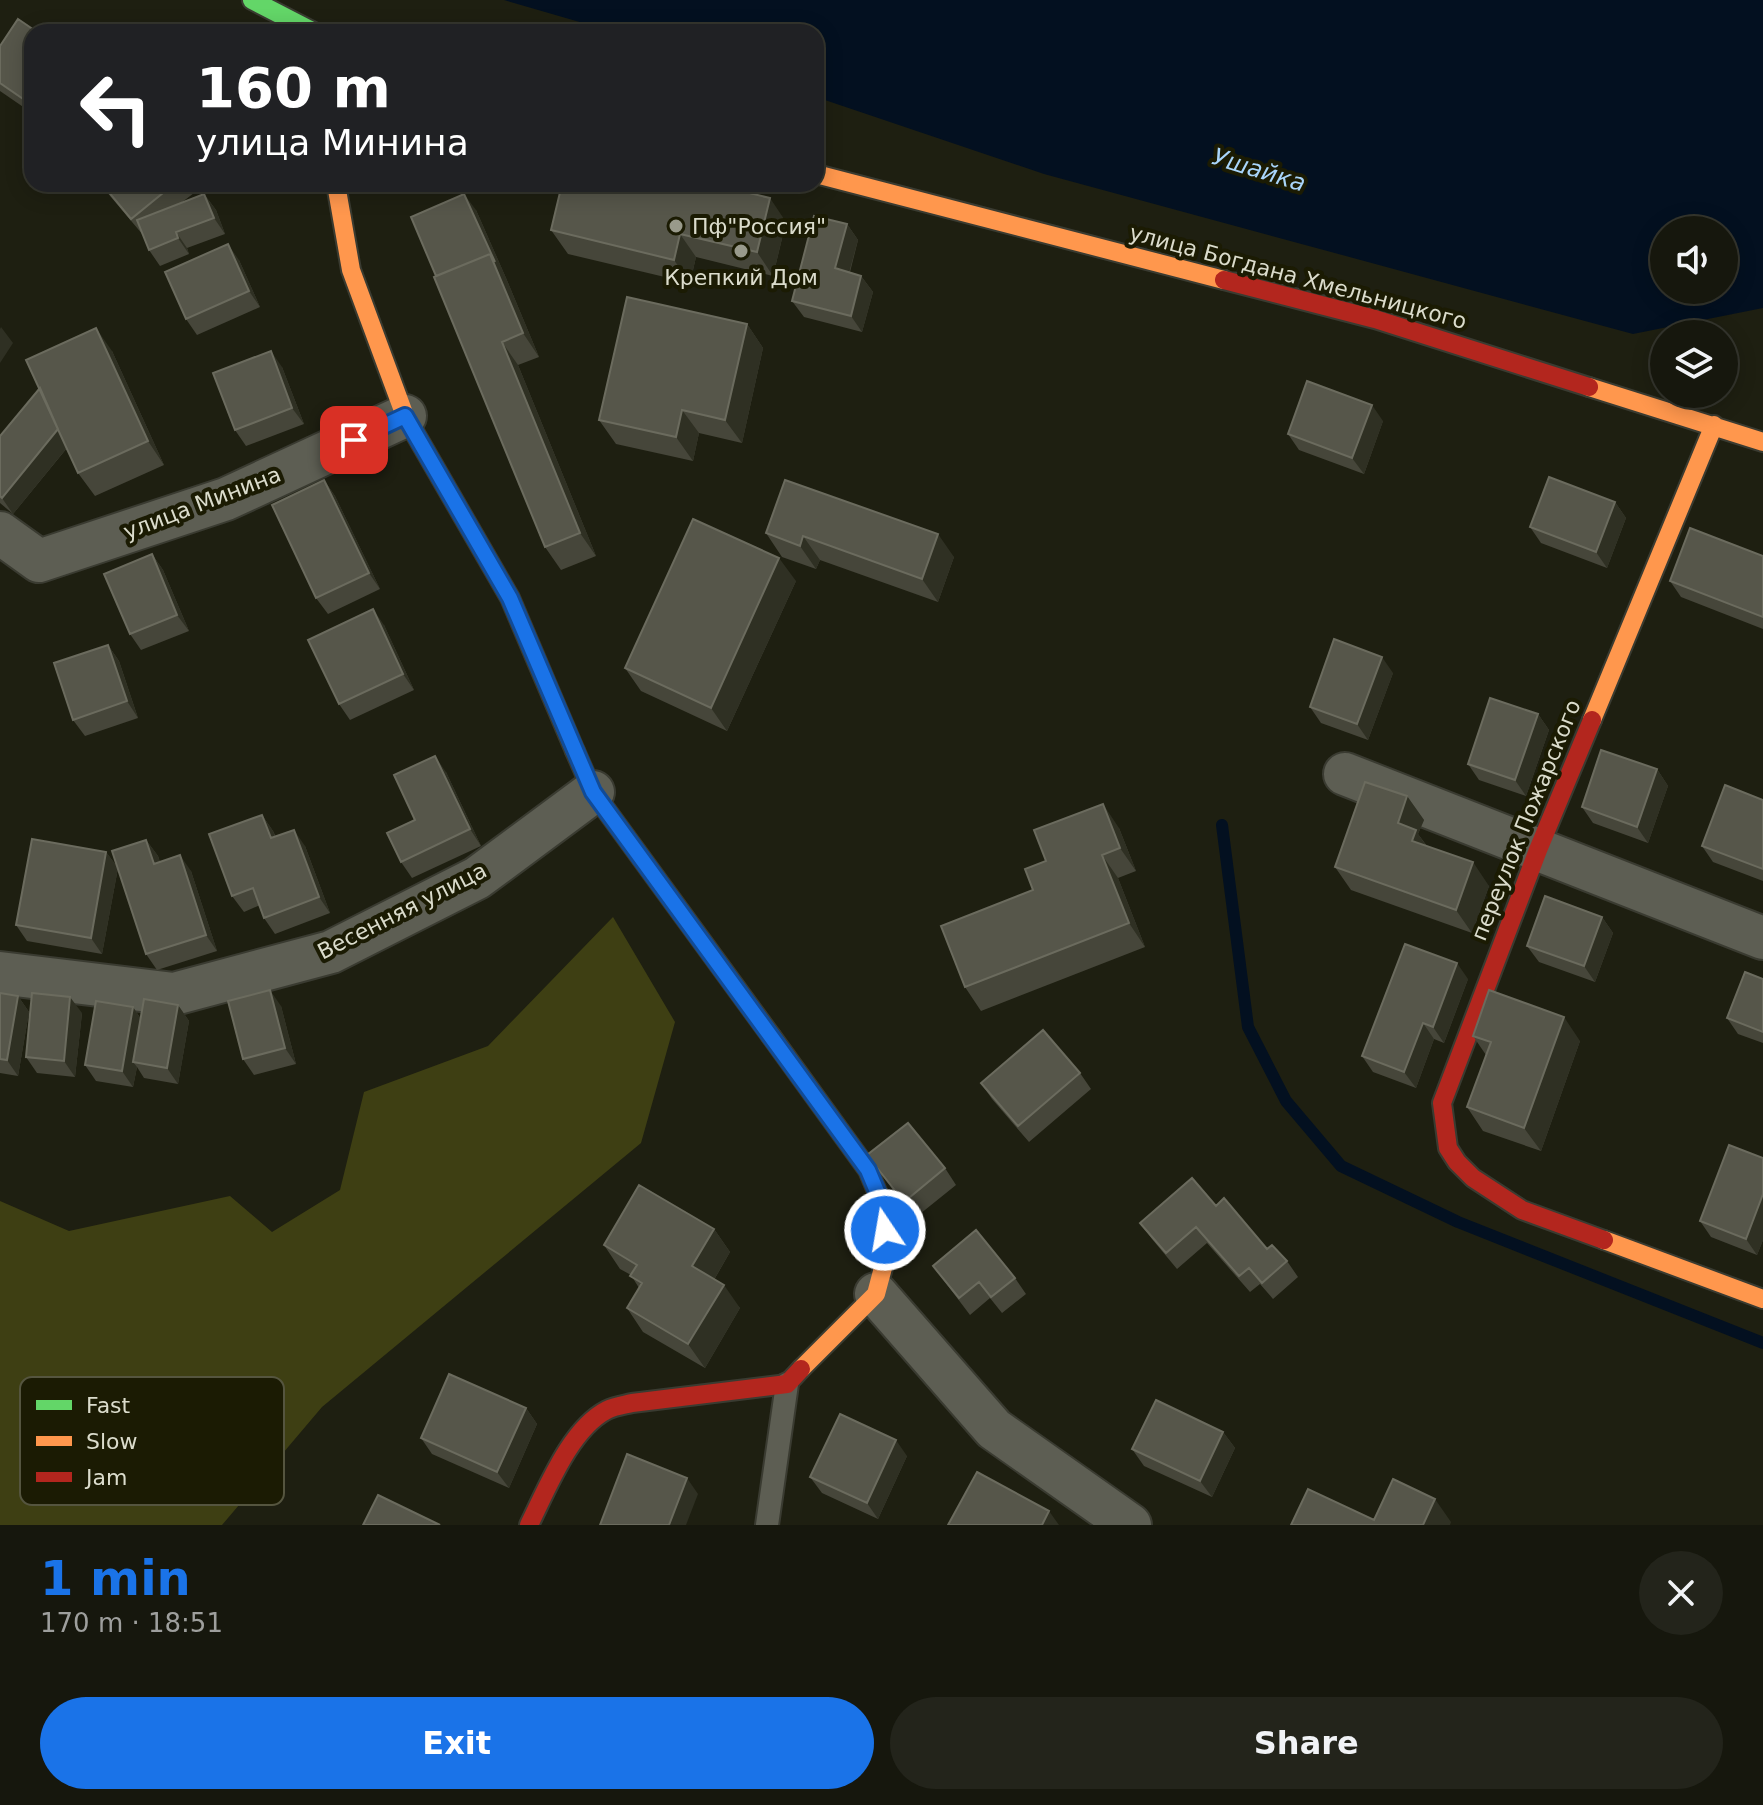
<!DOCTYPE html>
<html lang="en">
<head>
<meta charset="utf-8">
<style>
	:root { --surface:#16170d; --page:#23241b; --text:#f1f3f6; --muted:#9e9f9d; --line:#35362e; --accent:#1a73e8 }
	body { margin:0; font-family:"DejaVu Sans",sans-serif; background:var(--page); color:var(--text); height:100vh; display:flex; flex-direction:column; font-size:30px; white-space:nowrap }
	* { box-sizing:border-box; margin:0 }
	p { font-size:26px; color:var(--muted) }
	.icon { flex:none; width:44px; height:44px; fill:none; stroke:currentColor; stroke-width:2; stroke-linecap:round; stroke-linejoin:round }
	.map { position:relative; height:1525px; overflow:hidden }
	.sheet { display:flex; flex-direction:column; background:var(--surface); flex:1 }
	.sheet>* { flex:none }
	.hud { position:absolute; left:24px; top:24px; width:800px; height:168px; border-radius:24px; box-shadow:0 4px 20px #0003,0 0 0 2px var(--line); background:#202124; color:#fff; overflow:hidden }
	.controls { position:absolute; left:1650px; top:216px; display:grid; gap:16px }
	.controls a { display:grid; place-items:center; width:88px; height:88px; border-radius:50%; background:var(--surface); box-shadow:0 4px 20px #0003,0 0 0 2px var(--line); font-size:40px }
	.pin { position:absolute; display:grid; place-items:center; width:68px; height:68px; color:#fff; margin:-34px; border-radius:16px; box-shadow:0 4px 12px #0006 }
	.me { position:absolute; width:88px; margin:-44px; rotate:348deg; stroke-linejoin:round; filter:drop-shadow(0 0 6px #0008) }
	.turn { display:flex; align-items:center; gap:28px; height:168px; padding:0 40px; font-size:36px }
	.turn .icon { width:104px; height:104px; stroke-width:2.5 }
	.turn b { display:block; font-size:56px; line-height:68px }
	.round { display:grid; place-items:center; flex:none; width:84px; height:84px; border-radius:42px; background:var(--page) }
	.summary { display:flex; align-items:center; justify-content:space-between; height:136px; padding:0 40px }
	h1 { font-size:48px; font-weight:800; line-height:60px; color:var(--accent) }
	.button { display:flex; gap:16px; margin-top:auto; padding:16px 40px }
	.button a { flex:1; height:92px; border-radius:48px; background:var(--accent); color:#fff; font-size:32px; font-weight:800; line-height:92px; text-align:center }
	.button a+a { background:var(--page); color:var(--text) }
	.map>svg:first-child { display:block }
	.green { fill:#3e3f13 }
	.water { fill:#031020; fill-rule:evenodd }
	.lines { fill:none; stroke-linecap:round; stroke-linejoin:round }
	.stream { stroke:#031020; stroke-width:12 }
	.lane-casing { stroke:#3a3b31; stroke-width:26 }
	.street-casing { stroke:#3a3b31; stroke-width:46 }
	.fast-casing { stroke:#3a3b31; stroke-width:22 }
	.slow-casing { stroke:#3a3b31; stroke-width:22 }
	.jam-casing { stroke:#3a3b31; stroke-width:22 }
	.lane { stroke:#5d5e53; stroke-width:22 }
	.street { stroke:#5d5e53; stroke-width:42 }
	.fast { stroke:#63d668; stroke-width:18 }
	.slow { stroke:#ff974d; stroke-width:18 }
	.jam { stroke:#b3261e; stroke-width:18 }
	.wall { fill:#46463a }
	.shaded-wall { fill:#2f3023 }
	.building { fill:#56564a; stroke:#6b6b5e; stroke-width:2 }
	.route-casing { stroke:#114b97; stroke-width:20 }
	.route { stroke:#1a73e8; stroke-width:14 }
	.poi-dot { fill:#999a8b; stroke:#1b1b03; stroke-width:3 }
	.labels { text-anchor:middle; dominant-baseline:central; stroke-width:8; stroke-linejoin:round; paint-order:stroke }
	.poi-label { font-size:22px; fill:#dbdccc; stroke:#1b1b03; text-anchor:start }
	.street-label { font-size:22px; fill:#dbdccc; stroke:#1b1b03 }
	.water-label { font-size:24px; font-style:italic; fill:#a9d5fa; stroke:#1b1b03 }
	.key { fill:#1b1b03; stroke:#55553f; stroke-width:2 }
	.key-label { font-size:22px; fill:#dbdccc }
</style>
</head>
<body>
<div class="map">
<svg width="1763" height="1525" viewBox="0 0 1763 1525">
	<rect width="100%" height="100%" fill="#1e1f11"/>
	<!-- green -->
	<path class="green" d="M 613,917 L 675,1022 L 641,1143 L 322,1407 L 222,1525 L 0,1525 L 0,1201 L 69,1231 L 230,1196 L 272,1232 L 340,1190 L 364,1092 L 488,1046 Z"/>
	<!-- water -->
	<path class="water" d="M 504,0 L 1763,0 L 1763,308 L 1633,334 L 1044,174 L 816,97 L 816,32 L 614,32 ZM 1664,230 L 1724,230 L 1724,290 L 1664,290 Z"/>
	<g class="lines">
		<!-- stream -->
		<path class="stream" d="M 1222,825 L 1248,1027 L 1286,1101 L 1341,1166 L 1458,1222 L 1763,1343"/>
		<!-- lane casing -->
		<g class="lane-casing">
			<path id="lane" d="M 767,1525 L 787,1384"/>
		</g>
		<!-- street casing -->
		<g class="street-casing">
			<path id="street" d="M 0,533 L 39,561 L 226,499 L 405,416
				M 1345,774 L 1763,938
				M 0,973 L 174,994 L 331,952 L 477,878 L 593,792
				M 876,1294 L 994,1429 L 1130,1525"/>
		</g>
		<!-- fast casing -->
		<g class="fast-casing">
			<path id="fast" d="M 252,0 L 314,32"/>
		</g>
		<!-- slow casing -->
		<g class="slow-casing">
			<path id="slow" d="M 816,174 L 1224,280
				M 336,184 L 351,270 L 405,416 L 510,598 L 575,751
				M 1589,387 L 1763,442
				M 1592,720 L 1714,425
				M 771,1036 L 868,1170 L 881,1201 L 885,1230 L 884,1264 L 876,1294 L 801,1369
				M 1604,1240 L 1763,1299"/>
		</g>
		<!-- jam casing -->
		<g class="jam-casing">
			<path id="jam" d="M 1224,280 L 1375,319 L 1589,387
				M 1592,720 L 1538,850 L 1442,1103 L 1448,1148 L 1457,1162 L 1473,1178 L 1522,1210 L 1604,1240
				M 575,751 L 593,792 L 771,1036
				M 529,1525 C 547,1489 570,1429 607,1410 C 615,1406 624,1405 632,1403 L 787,1384 L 801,1369"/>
		</g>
		<!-- lane -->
		<use href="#lane" class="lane"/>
		<!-- street -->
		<use href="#street" class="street"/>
		<!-- fast -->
		<use href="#fast" class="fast"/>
		<!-- slow -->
		<use href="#slow" class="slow"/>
		<!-- jam -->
		<use href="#jam" class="jam"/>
	</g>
	<!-- wall -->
	<path class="wall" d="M 32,32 L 32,113 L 0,91 L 0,46 Z
		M 100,184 L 188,184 L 194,193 L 181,203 L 204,194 L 216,210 L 225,234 L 187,248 L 189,254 L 160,266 L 149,250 L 143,235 Z
		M 476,210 L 506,278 L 539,357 L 518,365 L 596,556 L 561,570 L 545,547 L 436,276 Z
		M 786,222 L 773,276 L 696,257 L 690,283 L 568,254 L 551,230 Z
		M 847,224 L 858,240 L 850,272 L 861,276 L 873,292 L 862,332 L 804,317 L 792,301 Z
		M 239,260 L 260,307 L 197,335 L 186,319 Z
		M 747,324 L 763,348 L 742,443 L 699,433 L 693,461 L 616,444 L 599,420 Z
		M 112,351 L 164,465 L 95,496 L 78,473 L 67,448 L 13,514 L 0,503 L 0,436 Z
		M 282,367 L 304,424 L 246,446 L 235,430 Z
		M 1383,421 L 1364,474 L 1299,450 L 1288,434 Z
		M 324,480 L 335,496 L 380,589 L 328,614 L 316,598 Z
		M 785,480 L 954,557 L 938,602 L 820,560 L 816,569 L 782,557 L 766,533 Z
		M 1615,502 L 1626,518 L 1607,568 L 1541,543 L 1530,527 Z
		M 152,554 L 163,570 L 189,631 L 141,650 L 130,634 Z
		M 1763,556 L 1763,629 L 1681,597 L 1670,581 Z
		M 796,581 L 727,731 L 641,691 L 625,668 Z
		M 384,625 L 414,690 L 350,720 L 339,704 Z
		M 108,645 L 119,661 L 138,718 L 85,736 L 73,720 Z
		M 1393,673 L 1368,740 L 1321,723 L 1310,707 Z
		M 1538,714 L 1549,730 L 1526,796 L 1479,780 L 1468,764 Z
		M 1657,769 L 1668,786 L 1648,843 L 1593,823 L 1582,807 Z
		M 446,772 L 481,846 L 412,878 L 401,862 L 415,820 Z
		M 1407,796 L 1424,820 L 1418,834 L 1427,846 L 1489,886 L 1472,933 L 1351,890 L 1335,867 Z
		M 1763,800 L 1763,881 L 1713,862 L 1702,846 Z
		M 262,815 L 273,831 L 276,837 L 305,846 L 330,913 L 275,934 L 264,918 L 260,905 L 244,912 L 232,896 Z
		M 1119,828 L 1136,871 L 1118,878 L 1145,947 L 981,1011 L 965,987 L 1033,890 L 1046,861 Z
		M 146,840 L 158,856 L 160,862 L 191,871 L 217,951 L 157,970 L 146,954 Z
		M 106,852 L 118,868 L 102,954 L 27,941 L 16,925 Z
		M 1602,917 L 1613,933 L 1595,982 L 1539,962 L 1527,946 Z
		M 1468,979 L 1444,1043 L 1434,1039 L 1416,1088 L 1373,1072 L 1362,1056 Z
		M 1763,979 L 1763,1043 L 1738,1034 L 1727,1018 Z
		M 0,993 L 18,996 L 29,1012 L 18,1076 L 0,1073 Z
		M 178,1005 L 189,1021 L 178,1084 L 144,1078 L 137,1067 L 133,1087 L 96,1081 L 85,1065 L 133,1007 L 141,1019 Z
		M 281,1006 L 296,1064 L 254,1075 L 243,1059 Z
		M 82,1013 L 75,1077 L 37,1073 L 26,1057 Z
		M 1473,1036 L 1580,1041 L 1541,1151 L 1483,1131 L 1467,1107 L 1486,1055 Z
		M 1080,1073 L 1091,1089 L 1029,1142 L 992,1099 L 981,1083 Z
		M 867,1155 L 945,1168 L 956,1185 L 915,1218 Z
		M 1763,1158 L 1763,1240 L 1757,1255 L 1711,1237 L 1700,1221 Z
		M 1216,1206 L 1267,1249 L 1287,1261 L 1298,1277 L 1273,1299 L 1260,1284 L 1250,1292 L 1207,1243 L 1177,1269 L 1152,1239 L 1140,1223 Z
		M 714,1229 L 730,1252 L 714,1280 L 740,1308 L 705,1368 L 643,1332 L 627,1308 L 639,1288 L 631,1275 L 620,1269 L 604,1245 Z
		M 933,1266 L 1015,1278 L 1026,1294 L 1002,1313 L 990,1298 L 970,1315 Z
		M 526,1408 L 537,1424 L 509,1488 L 432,1454 L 421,1438 Z
		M 1223,1432 L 1235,1448 L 1212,1497 L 1144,1466 L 1132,1449 Z
		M 907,1456 L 878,1519 L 822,1493 L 810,1477 Z"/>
	<!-- shaded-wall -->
	<path class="shaded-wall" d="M 204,194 L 216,210 L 225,234 L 214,218 Z
		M 464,194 L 476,210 L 506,278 L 539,357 L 523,333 Z
		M 770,198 L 786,222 L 773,276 L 757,252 Z
		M 847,224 L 858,240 L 846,284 L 835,268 Z
		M 176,232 L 187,248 L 189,254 L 178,238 Z
		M 680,234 L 696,257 L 690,283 L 674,260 Z
		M 228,244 L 239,260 L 260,307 L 249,291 Z
		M 861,276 L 873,292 L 862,332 L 851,316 Z
		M 747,324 L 763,348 L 742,443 L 725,420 Z
		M 1,327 L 13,343 L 0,363 L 0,329 Z
		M 96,328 L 112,351 L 164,465 L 148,441 Z
		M 502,342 L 518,365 L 596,556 L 580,533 Z
		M 271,351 L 282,367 L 304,424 L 292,408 Z
		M 40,387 L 70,444 L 13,514 L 2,498 Z
		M 1372,405 L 1383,421 L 1364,474 L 1352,458 Z
		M 682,410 L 699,433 L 693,461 L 676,437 Z
		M 324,480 L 335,496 L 380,589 L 369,573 Z
		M 1615,502 L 1626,518 L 1607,568 L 1596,552 Z
		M 938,534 L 954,557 L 938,602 L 922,579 Z
		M 803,536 L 820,560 L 816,569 L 800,546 Z
		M 152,554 L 163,570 L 189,631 L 177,615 Z
		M 779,558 L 796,581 L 727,731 L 711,708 Z
		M 373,609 L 384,625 L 414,690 L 403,674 Z
		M 108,645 L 119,661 L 138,718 L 127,701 Z
		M 1382,657 L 1393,673 L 1368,740 L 1357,724 Z
		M 1538,714 L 1549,730 L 1526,796 L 1515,780 Z
		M 435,756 L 446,772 L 481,846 L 470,829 Z
		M 1657,769 L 1668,786 L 1648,843 L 1637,827 Z
		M 1407,796 L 1424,820 L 1418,834 L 1432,854 L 1428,865 L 1398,823 Z
		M 1103,804 L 1119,828 L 1136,871 L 1120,848 Z
		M 262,815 L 273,831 L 282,854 L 271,838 Z
		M 294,830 L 305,846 L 330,913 L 319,897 Z
		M 146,840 L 158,856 L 166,880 L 154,864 Z
		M 106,852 L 118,868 L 102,954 L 91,938 Z
		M 180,855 L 191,871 L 217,951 L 206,935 Z
		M 1102,855 L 1118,878 L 1145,947 L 1129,923 Z
		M 1473,862 L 1489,886 L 1472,933 L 1456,910 Z
		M 1602,917 L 1613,933 L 1595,982 L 1584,966 Z
		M 1457,963 L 1468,979 L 1444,1043 L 1433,1027 Z
		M 270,990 L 281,1006 L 296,1064 L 285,1048 Z
		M 18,996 L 29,1012 L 18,1076 L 7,1060 Z
		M 70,997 L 82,1013 L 75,1077 L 64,1061 Z
		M 178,1005 L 189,1021 L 178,1084 L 167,1068 Z
		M 133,1007 L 144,1024 L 133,1062 L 137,1067 L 133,1087 L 122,1071 Z
		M 1564,1017 L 1580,1041 L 1541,1151 L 1524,1128 Z
		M 1423,1023 L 1434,1039 L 1416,1088 L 1404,1072 Z
		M 1763,1194 L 1763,1240 L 1757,1255 L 1746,1239 Z
		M 714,1229 L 730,1252 L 708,1290 L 692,1266 Z
		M 724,1285 L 740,1308 L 705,1368 L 688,1344 Z
		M 526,1408 L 537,1424 L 509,1488 L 497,1472 Z
		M 1223,1432 L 1235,1448 L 1212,1497 L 1200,1481 Z
		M 896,1440 L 907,1456 L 878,1519 L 867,1503 Z
		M 687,1478 L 698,1494 L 686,1525 L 669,1525 Z
		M 1435,1499 L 1451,1522 L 1450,1525 L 1423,1525 Z
		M 1049,1511 L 1059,1525 L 1042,1525 Z"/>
	<!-- building -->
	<path class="building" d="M 18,19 L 37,32 L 32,32 L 32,105 L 0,83 L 0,46 Z
		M 102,184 L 174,184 L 131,219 Z
		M 562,184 L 711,184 L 770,198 L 757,252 L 680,234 L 674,260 L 551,230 Z
		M 204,194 L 214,218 L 176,232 L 178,238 L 149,250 L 137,220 Z
		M 464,194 L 495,262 L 490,254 L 436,276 L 411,217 Z
		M 814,216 L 847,224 L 835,268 L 861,276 L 851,316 L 792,301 Z
		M 228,244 L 249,291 L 186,319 L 165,272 Z
		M 490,254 L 523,333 L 502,342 L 580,533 L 545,547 L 434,277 Z
		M 627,297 L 747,324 L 725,420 L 682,410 L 676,437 L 599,420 Z
		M 96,328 L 148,441 L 78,473 L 26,360 Z
		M 271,351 L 292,408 L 235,430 L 213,373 Z
		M 1307,381 L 1372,405 L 1352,458 L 1288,434 Z
		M 40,388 L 58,429 L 2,498 L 0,496 L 0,436 Z
		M 1549,477 L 1615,502 L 1596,552 L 1530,527 Z
		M 324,480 L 369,573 L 316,598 L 272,505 Z
		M 785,480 L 938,534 L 922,579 L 803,536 L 800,546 L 766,533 Z
		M 693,519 L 779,558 L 711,708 L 625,668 Z
		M 1690,528 L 1763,556 L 1763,617 L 1670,581 Z
		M 152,554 L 177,615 L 130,634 L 104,574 Z
		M 373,609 L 403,674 L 339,704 L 308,640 Z
		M 1334,639 L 1382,657 L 1357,724 L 1310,707 Z
		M 108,645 L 127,701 L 73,720 L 54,663 Z
		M 1490,698 L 1538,714 L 1515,780 L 1468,764 Z
		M 1601,750 L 1657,769 L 1637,827 L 1582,807 Z
		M 435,756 L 470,829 L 401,862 L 387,833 L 415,820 L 394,775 Z
		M 1365,782 L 1407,796 L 1398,823 L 1416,830 L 1412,841 L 1473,862 L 1456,910 L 1335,867 Z
		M 1725,785 L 1763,800 L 1763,869 L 1702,846 Z
		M 1103,804 L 1120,848 L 1102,855 L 1129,923 L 965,987 L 941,926 L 1033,890 L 1025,869 L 1046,861 L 1034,830 Z
		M 262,815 L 271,838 L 294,830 L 319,897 L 264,918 L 253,888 L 232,896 L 209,834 Z
		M 32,839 L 106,852 L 91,938 L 16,925 Z
		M 146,840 L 154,864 L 180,855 L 206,935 L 146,954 L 112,851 Z
		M 1545,896 L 1602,917 L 1584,966 L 1527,946 Z
		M 1405,944 L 1457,963 L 1433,1027 L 1423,1023 L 1404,1072 L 1362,1056 Z
		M 1745,972 L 1763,979 L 1763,1032 L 1727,1018 Z
		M 270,990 L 285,1048 L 243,1059 L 228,1001 Z
		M 1489,990 L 1564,1017 L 1524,1128 L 1467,1107 L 1491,1042 L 1473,1036 Z
		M 0,993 L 18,996 L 7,1060 L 0,1059 Z
		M 32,993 L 70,997 L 64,1061 L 26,1057 Z
		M 144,999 L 178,1005 L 167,1068 L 133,1062 Z
		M 96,1001 L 133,1007 L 122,1071 L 85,1065 Z
		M 1043,1030 L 1080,1073 L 1018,1126 L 981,1083 Z
		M 908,1123 L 945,1168 L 904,1202 L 867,1155 Z
		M 1729,1145 L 1763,1158 L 1763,1194 L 1746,1239 L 1700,1221 Z
		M 1192,1178 L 1216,1206 L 1224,1198 L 1267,1249 L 1272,1245 L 1287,1261 L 1262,1283 L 1249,1268 L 1239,1276 L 1196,1227 L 1166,1253 L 1140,1223 Z
		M 639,1185 L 714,1229 L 692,1266 L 724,1285 L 688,1344 L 627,1308 L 642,1283 L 630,1276 L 637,1265 L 604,1245 Z
		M 976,1230 L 1015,1278 L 991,1297 L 979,1282 L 959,1298 L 933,1266 Z
		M 449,1374 L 526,1408 L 497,1472 L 421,1438 Z
		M 1156,1400 L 1223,1432 L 1200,1481 L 1132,1449 Z
		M 840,1414 L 896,1440 L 867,1503 L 810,1477 Z
		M 627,1454 L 687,1478 L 669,1525 L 600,1525 Z
		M 977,1472 L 1049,1511 L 1042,1525 L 948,1525 Z
		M 1393,1479 L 1435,1499 L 1423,1525 L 1291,1525 L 1308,1489 L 1374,1520 Z
		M 378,1495 L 440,1525 L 363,1525 Z"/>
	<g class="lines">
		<!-- route casing -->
		<g class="route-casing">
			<path id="route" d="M 354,440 L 405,416 L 510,598 L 593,792 L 868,1170 L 881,1201 L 885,1230"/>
		</g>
		<!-- route -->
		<use href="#route" class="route"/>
	</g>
	<!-- markers -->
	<g class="poi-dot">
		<circle cx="676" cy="226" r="8"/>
		<circle cx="741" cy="251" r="8"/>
	</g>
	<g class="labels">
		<!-- poi labels -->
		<g class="poi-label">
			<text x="692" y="226">Пф"Россия"</text>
			<text x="741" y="277" text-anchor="middle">Крепкий Дом</text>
		</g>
		<!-- street labels -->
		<g class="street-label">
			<text transform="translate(1298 277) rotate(15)">улица Богдана Хмельницкого</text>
			<text transform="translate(202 503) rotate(-21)">улица Минина</text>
			<text transform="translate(1526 820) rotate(-68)">переулок Пожарского</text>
			<text transform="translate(402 911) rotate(-27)">Весенняя улица</text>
		</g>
		<!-- water labels -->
		<g class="water-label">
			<text transform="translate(1259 170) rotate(17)">Ушайка</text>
		</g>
	</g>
	<!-- legend -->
	<rect x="20" y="1377" width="264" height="128" rx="12" class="key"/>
	<rect x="36" y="1400" width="36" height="10" fill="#63d668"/>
	<rect x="36" y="1436" width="36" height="10" fill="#ff974d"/>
	<rect x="36" y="1472" width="36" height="10" fill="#b3261e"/>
	<g class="key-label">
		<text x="86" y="1413">Fast</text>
		<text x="86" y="1449">Slow</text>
		<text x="86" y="1485">Jam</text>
	</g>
</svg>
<div class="controls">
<a><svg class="icon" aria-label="sound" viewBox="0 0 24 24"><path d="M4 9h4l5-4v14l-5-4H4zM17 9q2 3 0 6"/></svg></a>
<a><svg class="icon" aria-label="layers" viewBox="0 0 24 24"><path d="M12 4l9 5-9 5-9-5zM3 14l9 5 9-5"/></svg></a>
</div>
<div class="pin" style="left:354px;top:440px;background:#d93025"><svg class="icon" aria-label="arrive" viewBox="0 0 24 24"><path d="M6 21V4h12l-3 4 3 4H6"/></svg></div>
<svg class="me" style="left:885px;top:1230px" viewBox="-20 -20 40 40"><circle r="17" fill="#1a73e8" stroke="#fff" stroke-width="3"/><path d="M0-11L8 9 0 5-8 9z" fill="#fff"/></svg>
<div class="hud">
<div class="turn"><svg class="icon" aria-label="left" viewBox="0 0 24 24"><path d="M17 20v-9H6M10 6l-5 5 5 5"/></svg><div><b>160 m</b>улица Минина</div></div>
</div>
</div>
<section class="sheet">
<div class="summary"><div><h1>1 min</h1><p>170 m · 18:51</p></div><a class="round"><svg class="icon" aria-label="close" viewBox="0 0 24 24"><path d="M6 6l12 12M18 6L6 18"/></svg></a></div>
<div class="button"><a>Exit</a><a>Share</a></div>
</section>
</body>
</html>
